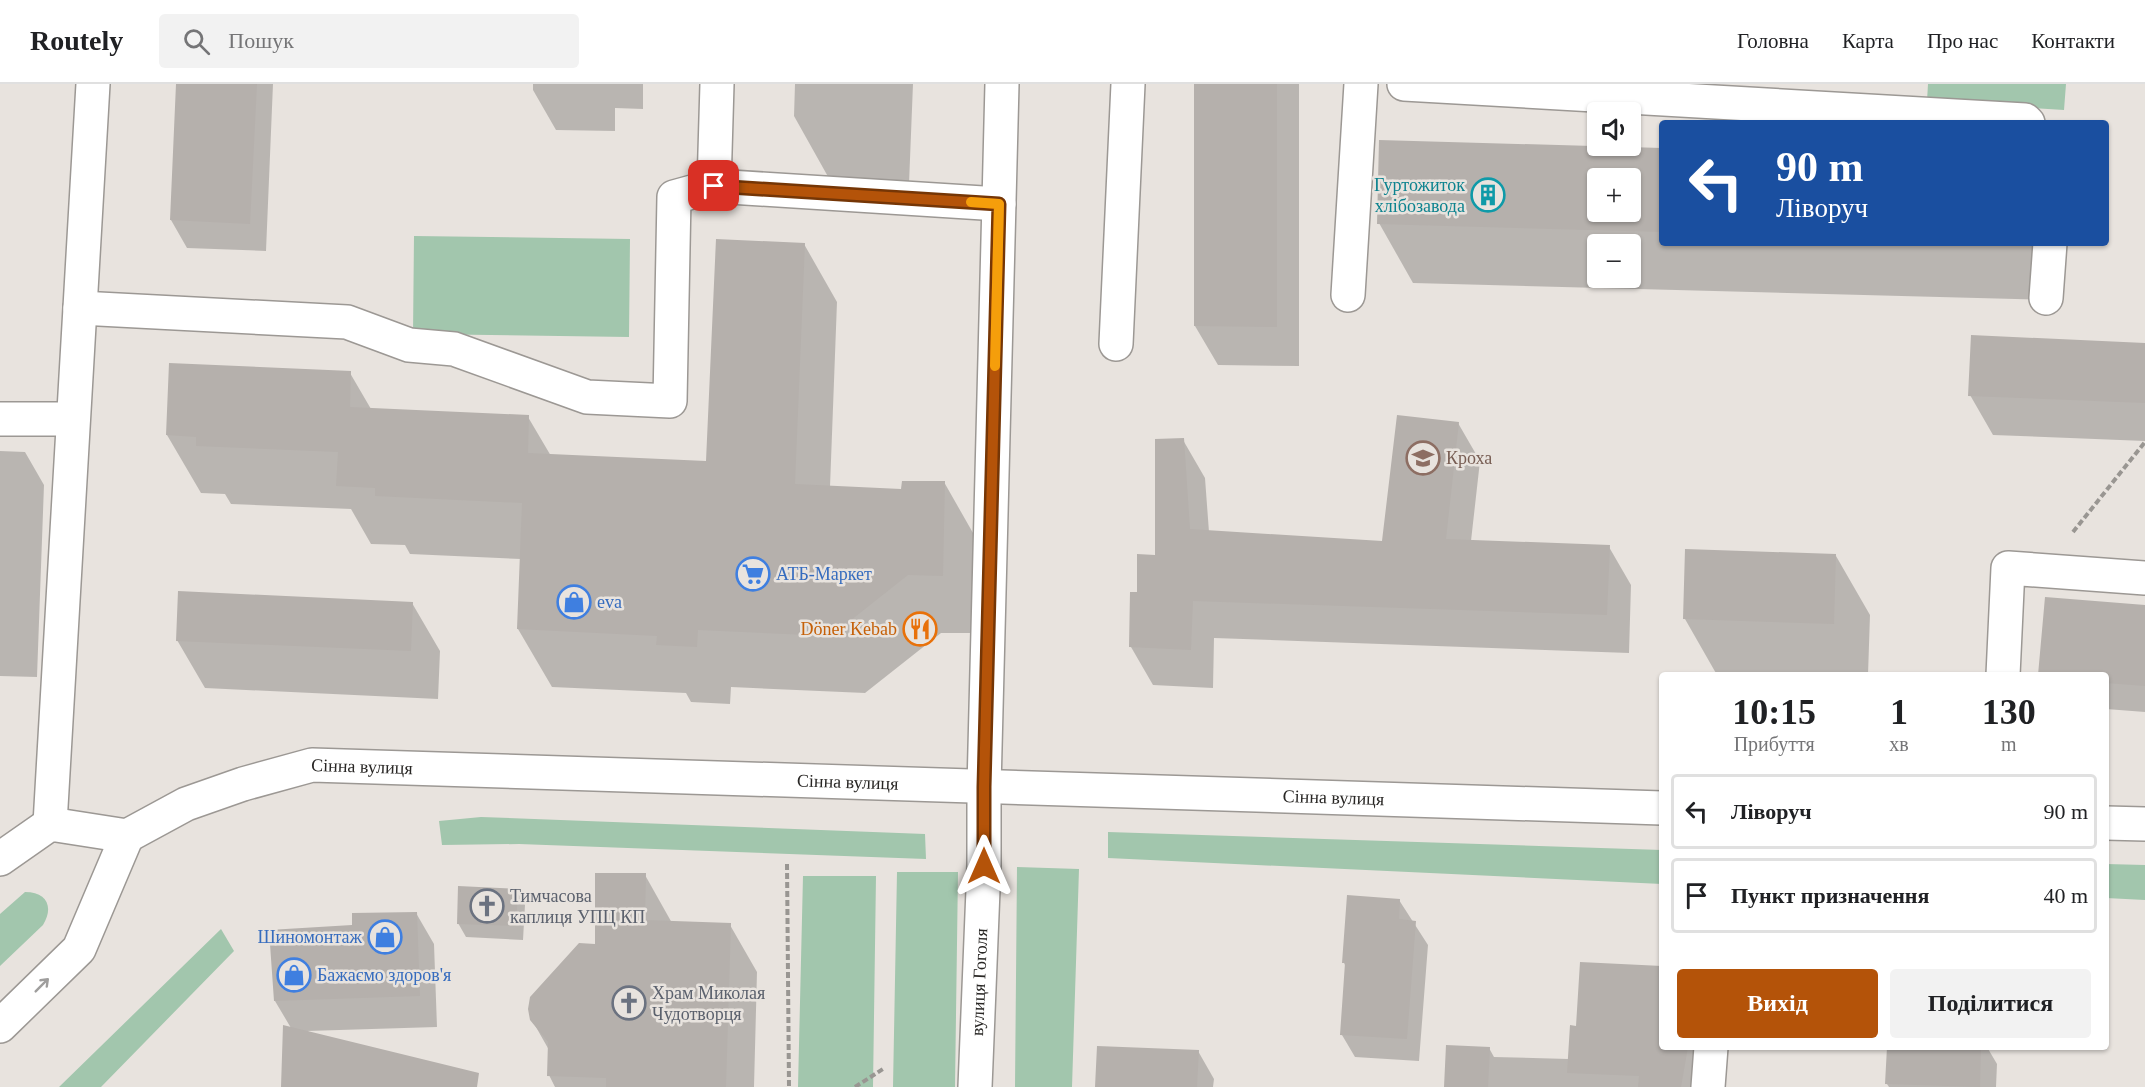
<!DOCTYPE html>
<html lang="uk">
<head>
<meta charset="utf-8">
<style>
	:root { --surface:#fff; --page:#f2f2f2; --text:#202124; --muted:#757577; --line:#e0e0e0; --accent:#b45309 }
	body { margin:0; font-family:"Times New Roman",serif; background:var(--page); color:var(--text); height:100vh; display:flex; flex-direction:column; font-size:22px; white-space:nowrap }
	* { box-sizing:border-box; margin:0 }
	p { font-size:20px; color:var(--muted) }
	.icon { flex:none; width:33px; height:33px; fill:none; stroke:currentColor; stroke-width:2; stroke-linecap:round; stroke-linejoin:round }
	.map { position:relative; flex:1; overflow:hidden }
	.sheet { position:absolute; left:1659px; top:588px; width:450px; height:378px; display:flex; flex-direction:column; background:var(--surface); border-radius:6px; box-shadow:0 2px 4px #0004 }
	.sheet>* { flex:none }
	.top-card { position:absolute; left:1659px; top:36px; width:450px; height:126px; border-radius:6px; box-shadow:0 2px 4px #0004; background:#1a4fa0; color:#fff; overflow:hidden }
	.buttons { position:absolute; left:1587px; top:18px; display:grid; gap:12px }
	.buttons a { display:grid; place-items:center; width:54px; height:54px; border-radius:6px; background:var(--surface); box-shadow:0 2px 4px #0004; font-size:30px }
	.pin { position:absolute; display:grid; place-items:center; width:51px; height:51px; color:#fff; margin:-26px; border-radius:12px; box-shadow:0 3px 9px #0006 }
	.me { position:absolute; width:66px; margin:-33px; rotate:0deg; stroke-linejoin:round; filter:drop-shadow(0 0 4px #0008) }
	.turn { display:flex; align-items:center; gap:21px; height:126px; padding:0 18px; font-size:27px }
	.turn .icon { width:78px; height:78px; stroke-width:2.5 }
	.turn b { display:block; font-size:42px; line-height:51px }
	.eta { display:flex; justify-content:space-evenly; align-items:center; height:102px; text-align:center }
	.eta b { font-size:36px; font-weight:700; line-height:42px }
	.action { display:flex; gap:12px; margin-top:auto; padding:12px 18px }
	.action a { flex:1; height:69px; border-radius:6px; background:var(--accent); color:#fff; font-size:24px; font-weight:700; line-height:69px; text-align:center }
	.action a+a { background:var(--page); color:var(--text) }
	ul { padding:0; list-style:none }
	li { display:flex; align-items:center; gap:18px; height:75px; margin:0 12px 9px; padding:0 6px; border:3px solid var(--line); border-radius:6px }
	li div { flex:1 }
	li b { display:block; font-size:22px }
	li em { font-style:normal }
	header { display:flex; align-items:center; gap:36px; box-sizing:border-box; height:84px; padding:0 30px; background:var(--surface); border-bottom:2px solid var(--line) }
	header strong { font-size:28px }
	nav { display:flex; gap:33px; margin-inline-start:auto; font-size:21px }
	.search { width:420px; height:54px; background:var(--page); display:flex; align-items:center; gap:15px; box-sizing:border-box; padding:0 21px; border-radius:6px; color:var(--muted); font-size:22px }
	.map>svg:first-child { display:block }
	.green { fill:#a2c6ad }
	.shadow { fill:#0003; fill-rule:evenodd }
	.building { fill:#b5b0ac; fill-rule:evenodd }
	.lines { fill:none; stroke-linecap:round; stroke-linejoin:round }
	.minor-casing { stroke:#9c9894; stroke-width:36 }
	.major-casing { stroke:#9c9894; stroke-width:36 }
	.path { stroke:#999692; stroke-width:4; stroke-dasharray:6 3; stroke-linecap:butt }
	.minor { stroke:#fff; stroke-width:33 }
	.major { stroke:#fff; stroke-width:33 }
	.oneway { stroke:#9f9e9d }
	.route-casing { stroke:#753606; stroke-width:15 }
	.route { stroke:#b45309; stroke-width:10 }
	.slow { stroke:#f59e0b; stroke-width:10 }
	.labels { text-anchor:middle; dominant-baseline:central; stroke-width:5; stroke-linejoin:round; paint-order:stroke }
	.culture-label { font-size:18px; fill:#0d838f; stroke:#e8e3de; text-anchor:end }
	.education-label { font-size:18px; fill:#785e54; stroke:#e8e3de; text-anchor:start }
	.shop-label { font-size:18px; fill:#366cbe; stroke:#e8e3de; text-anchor:start }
	.food-label { font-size:18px; fill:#c56008; stroke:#e8e3de; text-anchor:end }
	.street-label { font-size:18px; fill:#292725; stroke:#e8e3de }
	.worship-label { font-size:18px; fill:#5b616d; stroke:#e8e3de; text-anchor:start }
</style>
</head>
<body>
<header>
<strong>Routely</strong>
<div class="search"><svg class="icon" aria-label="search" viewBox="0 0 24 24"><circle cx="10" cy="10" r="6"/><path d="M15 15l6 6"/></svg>Пошук</div>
<nav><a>Головна</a><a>Карта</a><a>Про нас</a><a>Контакти</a></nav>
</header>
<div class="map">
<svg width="2145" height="1003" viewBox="0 0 2145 1003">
	<rect width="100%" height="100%" fill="#e8e3de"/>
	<!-- green -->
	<path class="green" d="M 1928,0 L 2066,0 L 2064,26 L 1927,17 Z
		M 414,152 L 630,155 L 629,253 L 413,250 Z
		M 481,733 L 925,750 L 926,775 L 519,760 L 442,761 L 439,737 Z
		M 1108,748 L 1662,766 L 1662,800 L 1108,774 Z
		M 2106,780 L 2145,781 L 2145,816 L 2106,814 Z
		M 1017,783 L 1079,785 L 1072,1003 L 1015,1003 Z
		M 897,788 L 958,788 L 955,1003 L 893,1003 Z
		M 803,792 L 876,792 L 873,1003 L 798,1003 Z
		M 25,808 C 47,808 54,823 43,841 L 0,882 L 0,830 Z
		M 221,845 L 234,867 L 101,1003 L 59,1003 Z"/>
	<!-- shadow -->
	<path class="shadow" d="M 178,0 L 273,0 L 266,167 L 187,164 L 171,136 Z
		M 533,0 L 643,0 L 643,25 L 615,24 L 615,47 L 556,46 L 533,6 Z
		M 795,0 L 913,0 L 909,100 L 831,98 L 794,32 Z
		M 1196,0 L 1299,0 L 1299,282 L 1218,281 L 1195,242 Z
		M 1662,65 L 1662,159 L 2054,159 L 2053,216 L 1413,199 L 1379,139 ZM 1598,94 L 1630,94 L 1630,128 L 1598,128 ZM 1598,160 L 1630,160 L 1630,194 L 1598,194 Z
		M 804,160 L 837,218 L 830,403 L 903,407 L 944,398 L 977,456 L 976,549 L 941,549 L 865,609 L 731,603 L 730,620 L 691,618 L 686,609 L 552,603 L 518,545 L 521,475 L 410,470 L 405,461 L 371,460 L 351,425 L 231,420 L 225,410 L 201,409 L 167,351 L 350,289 L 371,325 L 528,333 L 551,372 L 708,379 Z
		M 2145,260 L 2145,357 L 1993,351 L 1970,311 Z
		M 1458,339 L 1480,377 L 1471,457 L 1609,463 L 1631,501 L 1629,569 L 1214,554 L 1213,604 L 1153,601 L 1131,563 L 1138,510 L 1157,472 L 1183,356 L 1205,394 L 1209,448 L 1383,458 Z
		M 0,367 L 25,368 L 44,401 L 37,593 L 0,592 Z
		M 1836,472 L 1870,531 L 1868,591 L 1717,591 L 1685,535 Z
		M 412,519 L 440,567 L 438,615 L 205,604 L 177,556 Z
		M 2145,523 L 2145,628 L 2106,625 L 2106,591 L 2040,591 Z
		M 645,791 L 672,839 L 730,841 L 757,888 L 754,1003 L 555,1003 L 549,991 L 549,966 L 532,936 L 596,861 Z
		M 517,807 L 525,821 L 523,856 L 466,853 L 458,839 Z
		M 1399,816 L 1428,861 L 1419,977 L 1355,973 L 1342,951 L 1346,883 L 1344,879 Z
		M 416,829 L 434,860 L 437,943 L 307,947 L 436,1003 L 282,1003 L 291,944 L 275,917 L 354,843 Z
		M 1662,883 L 1662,963 L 1706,963 L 1699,1003 L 1446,1003 L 1489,964 L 1494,973 L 1569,975 L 1578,943 Z
		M 1888,963 L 1987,963 L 1997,980 L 1996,1003 L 1889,1003 L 1887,1000 Z
		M 1198,967 L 1214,995 L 1213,1003 L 1097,1003 Z"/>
	<!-- building -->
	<path class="building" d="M 176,0 L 257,0 L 250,140 L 170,136 Z
		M 1194,0 L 1277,0 L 1277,243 L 1194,242 Z
		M 1379,56 L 1662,64 L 1662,148 L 1377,140 ZM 1598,94 L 1630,94 L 1630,128 L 1598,128 Z
		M 716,155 L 805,159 L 795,400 L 901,405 L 902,397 L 945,397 L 943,492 L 908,491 L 831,552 L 698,546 L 697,563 L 656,561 L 657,552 L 517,545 L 522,419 L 375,412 L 375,404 L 336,402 L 338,368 L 196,362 L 196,353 L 166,351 L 169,279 L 351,287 L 350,323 L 529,331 L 528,369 L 706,377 Z
		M 1971,251 L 2145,259 L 2145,319 L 1968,312 Z
		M 1397,331 L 1459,338 L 1446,455 L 1610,461 L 1607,531 L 1193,517 L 1191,566 L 1129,563 L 1130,508 L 1137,508 L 1137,470 L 1155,471 L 1155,355 L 1184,354 L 1190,445 L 1382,457 Z
		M 1685,465 L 1836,470 L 1834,540 L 1683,535 Z
		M 178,507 L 413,518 L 411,567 L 176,557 Z
		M 2045,513 L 2145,521 L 2145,602 L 2106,599 L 2106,591 L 2038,591 Z
		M 595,789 L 646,789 L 645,836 L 731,839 L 726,1003 L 606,1003 L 606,994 L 547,992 L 548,958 L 530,936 L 528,925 L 530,913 L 579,859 L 595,860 Z
		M 458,802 L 518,805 L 516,842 L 457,840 Z
		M 1347,811 L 1400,815 L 1399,835 L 1416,837 L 1407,955 L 1340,951 L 1345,879 L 1342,879 Z
		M 417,828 L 420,912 L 274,917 L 269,846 L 352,841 L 352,829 Z
		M 1580,878 L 1662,882 L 1662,963 L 1688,963 L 1681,1003 L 1638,1003 L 1639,992 L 1567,989 L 1570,941 L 1576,942 Z
		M 283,941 L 479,989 L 477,1003 L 281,1003 Z
		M 1446,961 L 1490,963 L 1488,1003 L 1444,1003 Z
		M 1097,962 L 1199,966 L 1197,1003 L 1095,1003 Z
		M 1887,963 L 1981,963 L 1980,1003 L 1885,1000 Z"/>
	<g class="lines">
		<!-- minor casing -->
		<g class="minor-casing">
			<g id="minor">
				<path d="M 717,0 L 714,102 L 999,120"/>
				<path d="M 1404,0 L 2025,36 L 2028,39"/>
				<path d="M 1348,211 L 1361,0"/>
				<path d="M 2046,214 L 2050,159"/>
				<path d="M 80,224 L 347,238 L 409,261 L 454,265 L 587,313 L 670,317 L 674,113 L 714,102"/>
				<path d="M 1116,260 L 1128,0"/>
				<path d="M 0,335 L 73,335"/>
				<path d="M 2003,591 L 2008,484 L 2145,494"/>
				<path d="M 50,740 L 93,0"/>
				<path id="s1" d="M 975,1003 L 984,781 L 984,703 L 1002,0"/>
				<path d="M 1708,1003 L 1711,963"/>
			</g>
		</g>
		<!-- major casing -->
		<g class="major-casing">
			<g id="major">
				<path d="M 2106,739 L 2145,740"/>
				<path id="s2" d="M 0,775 L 50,740 L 127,752 L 186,720 L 243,700 L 312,681 L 1662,724"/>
				<path d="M 0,942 L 79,865 L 127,752"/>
			</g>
		</g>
		<!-- path -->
		<path class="path" d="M 2073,448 L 2145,358
			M 787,780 L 789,1003
			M 855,1003 L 883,985"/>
		<!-- minor -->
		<use href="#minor" class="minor"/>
		<!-- major -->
		<use href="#major" class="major"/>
	</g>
	<!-- one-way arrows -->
	<defs><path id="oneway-shaft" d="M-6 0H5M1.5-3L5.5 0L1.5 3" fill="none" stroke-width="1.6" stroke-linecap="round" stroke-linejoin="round" transform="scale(1.5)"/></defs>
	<use class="oneway" href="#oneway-shaft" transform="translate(42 901) rotate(-45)"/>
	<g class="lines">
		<!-- route casing -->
		<g class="route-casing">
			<path id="route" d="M 714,102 L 999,120 L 984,703 L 984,782"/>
		</g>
		<!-- route -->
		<use href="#route" class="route"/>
		<!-- slow -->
		<path class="slow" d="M 971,118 L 999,120 L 995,282"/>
	</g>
	<!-- icons -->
	<defs>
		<g id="building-ring" transform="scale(1.725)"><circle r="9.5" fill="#e8e3de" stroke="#0f9aa8" stroke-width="1.5"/><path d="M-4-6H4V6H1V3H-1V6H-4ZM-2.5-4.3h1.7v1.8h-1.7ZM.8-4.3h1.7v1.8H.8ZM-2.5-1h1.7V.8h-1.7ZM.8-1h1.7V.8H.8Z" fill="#0f9aa8"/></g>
		<g id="school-ring" transform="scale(1.725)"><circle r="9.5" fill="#e8e3de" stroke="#8d6e63" stroke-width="1.5"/><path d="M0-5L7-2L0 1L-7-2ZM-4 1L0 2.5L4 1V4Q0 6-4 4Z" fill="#8d6e63"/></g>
		<g id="supermarket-ring" transform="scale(1.725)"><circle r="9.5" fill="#e8e3de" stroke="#3f7fe0" stroke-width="1.5"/><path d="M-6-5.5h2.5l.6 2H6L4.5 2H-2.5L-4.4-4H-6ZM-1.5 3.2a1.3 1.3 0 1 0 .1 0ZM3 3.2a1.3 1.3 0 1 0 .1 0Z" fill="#3f7fe0"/></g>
		<g id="shop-ring" transform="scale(1.725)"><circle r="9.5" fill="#e8e3de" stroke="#3f7fe0" stroke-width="1.5"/><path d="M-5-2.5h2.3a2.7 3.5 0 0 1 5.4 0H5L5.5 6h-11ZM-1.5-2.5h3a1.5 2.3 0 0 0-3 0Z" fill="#3f7fe0"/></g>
		<g id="restaurant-ring" transform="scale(1.725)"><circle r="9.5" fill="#e8e3de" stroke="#e8710a" stroke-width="1.5"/><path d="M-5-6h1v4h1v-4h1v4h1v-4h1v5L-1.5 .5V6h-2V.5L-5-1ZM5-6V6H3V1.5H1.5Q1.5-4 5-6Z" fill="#e8710a"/></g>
		<g id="church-ring" transform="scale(1.725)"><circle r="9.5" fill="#e8e3de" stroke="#6b7280" stroke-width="1.5"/><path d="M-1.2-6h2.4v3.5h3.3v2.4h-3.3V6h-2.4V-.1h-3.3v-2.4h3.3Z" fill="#6b7280"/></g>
	</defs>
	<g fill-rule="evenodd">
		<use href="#building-ring" x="1488" y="111"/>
		<use href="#school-ring" x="1423" y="374"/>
		<use href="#supermarket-ring" x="753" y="490"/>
		<use href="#shop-ring" x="574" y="518"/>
		<use href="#restaurant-ring" x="920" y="545"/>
		<use href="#church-ring" x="487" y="822"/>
		<use href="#shop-ring" x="385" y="853"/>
		<use href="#shop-ring" x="294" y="891"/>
		<use href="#church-ring" x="629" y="919"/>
	</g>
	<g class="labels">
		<!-- culture labels -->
		<g class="culture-label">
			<text x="1465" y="101">Гуртожиток<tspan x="1465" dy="21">хлібозавода</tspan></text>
		</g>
		<!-- education labels -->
		<g class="education-label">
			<text x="1446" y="374">Кроха</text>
		</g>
		<!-- shop labels -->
		<g class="shop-label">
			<text x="776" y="490">АТБ-Маркет</text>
			<text x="597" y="518">eva</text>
			<text x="362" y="853" text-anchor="end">Шиномонтаж</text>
			<text x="317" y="891">Бажаємо здоров'я</text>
		</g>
		<!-- food labels -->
		<g class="food-label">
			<text x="897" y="545">Döner Kebab</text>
		</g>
		<!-- street labels -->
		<g class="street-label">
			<text stroke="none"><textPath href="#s2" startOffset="388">Сінна вулиця</textPath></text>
			<text stroke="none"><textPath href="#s2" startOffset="874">Сінна вулиця</textPath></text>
			<text stroke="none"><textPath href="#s2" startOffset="1360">Сінна вулиця</textPath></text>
			<text stroke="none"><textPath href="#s1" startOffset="105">вулиця Гоголя</textPath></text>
		</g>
		<!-- worship labels -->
		<g class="worship-label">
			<text x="510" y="812">Тимчасова<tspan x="510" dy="21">каплиця УПЦ КП</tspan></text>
			<text x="652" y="909">Храм Миколая<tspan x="652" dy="21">Чудотворця</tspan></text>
		</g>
	</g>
</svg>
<div class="buttons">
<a><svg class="icon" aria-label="sound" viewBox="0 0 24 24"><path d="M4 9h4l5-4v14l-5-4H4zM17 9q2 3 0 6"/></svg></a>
<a>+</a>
<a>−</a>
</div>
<div class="pin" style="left:714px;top:102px;background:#d93025"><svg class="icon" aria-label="arrive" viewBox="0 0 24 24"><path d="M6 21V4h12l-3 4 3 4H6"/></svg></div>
<svg class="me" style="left:984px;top:782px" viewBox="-20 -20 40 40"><path d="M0-17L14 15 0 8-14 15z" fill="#b45309" stroke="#fff" stroke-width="4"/></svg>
<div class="top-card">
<div class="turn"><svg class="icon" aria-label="left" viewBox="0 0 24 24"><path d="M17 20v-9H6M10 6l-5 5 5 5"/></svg><div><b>90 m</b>Ліворуч</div></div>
</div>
<section class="sheet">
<div class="eta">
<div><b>10:15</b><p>Прибуття</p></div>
<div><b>1</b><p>хв</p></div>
<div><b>130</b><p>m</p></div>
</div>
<ul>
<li><svg class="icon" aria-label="left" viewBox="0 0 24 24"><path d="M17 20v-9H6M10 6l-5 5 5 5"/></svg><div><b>Ліворуч</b></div><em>90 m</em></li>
<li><svg class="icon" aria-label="arrive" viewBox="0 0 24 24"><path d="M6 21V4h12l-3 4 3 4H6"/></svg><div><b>Пункт призначення</b></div><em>40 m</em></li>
</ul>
<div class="action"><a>Вихід</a><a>Поділитися</a></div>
</section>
</div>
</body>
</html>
